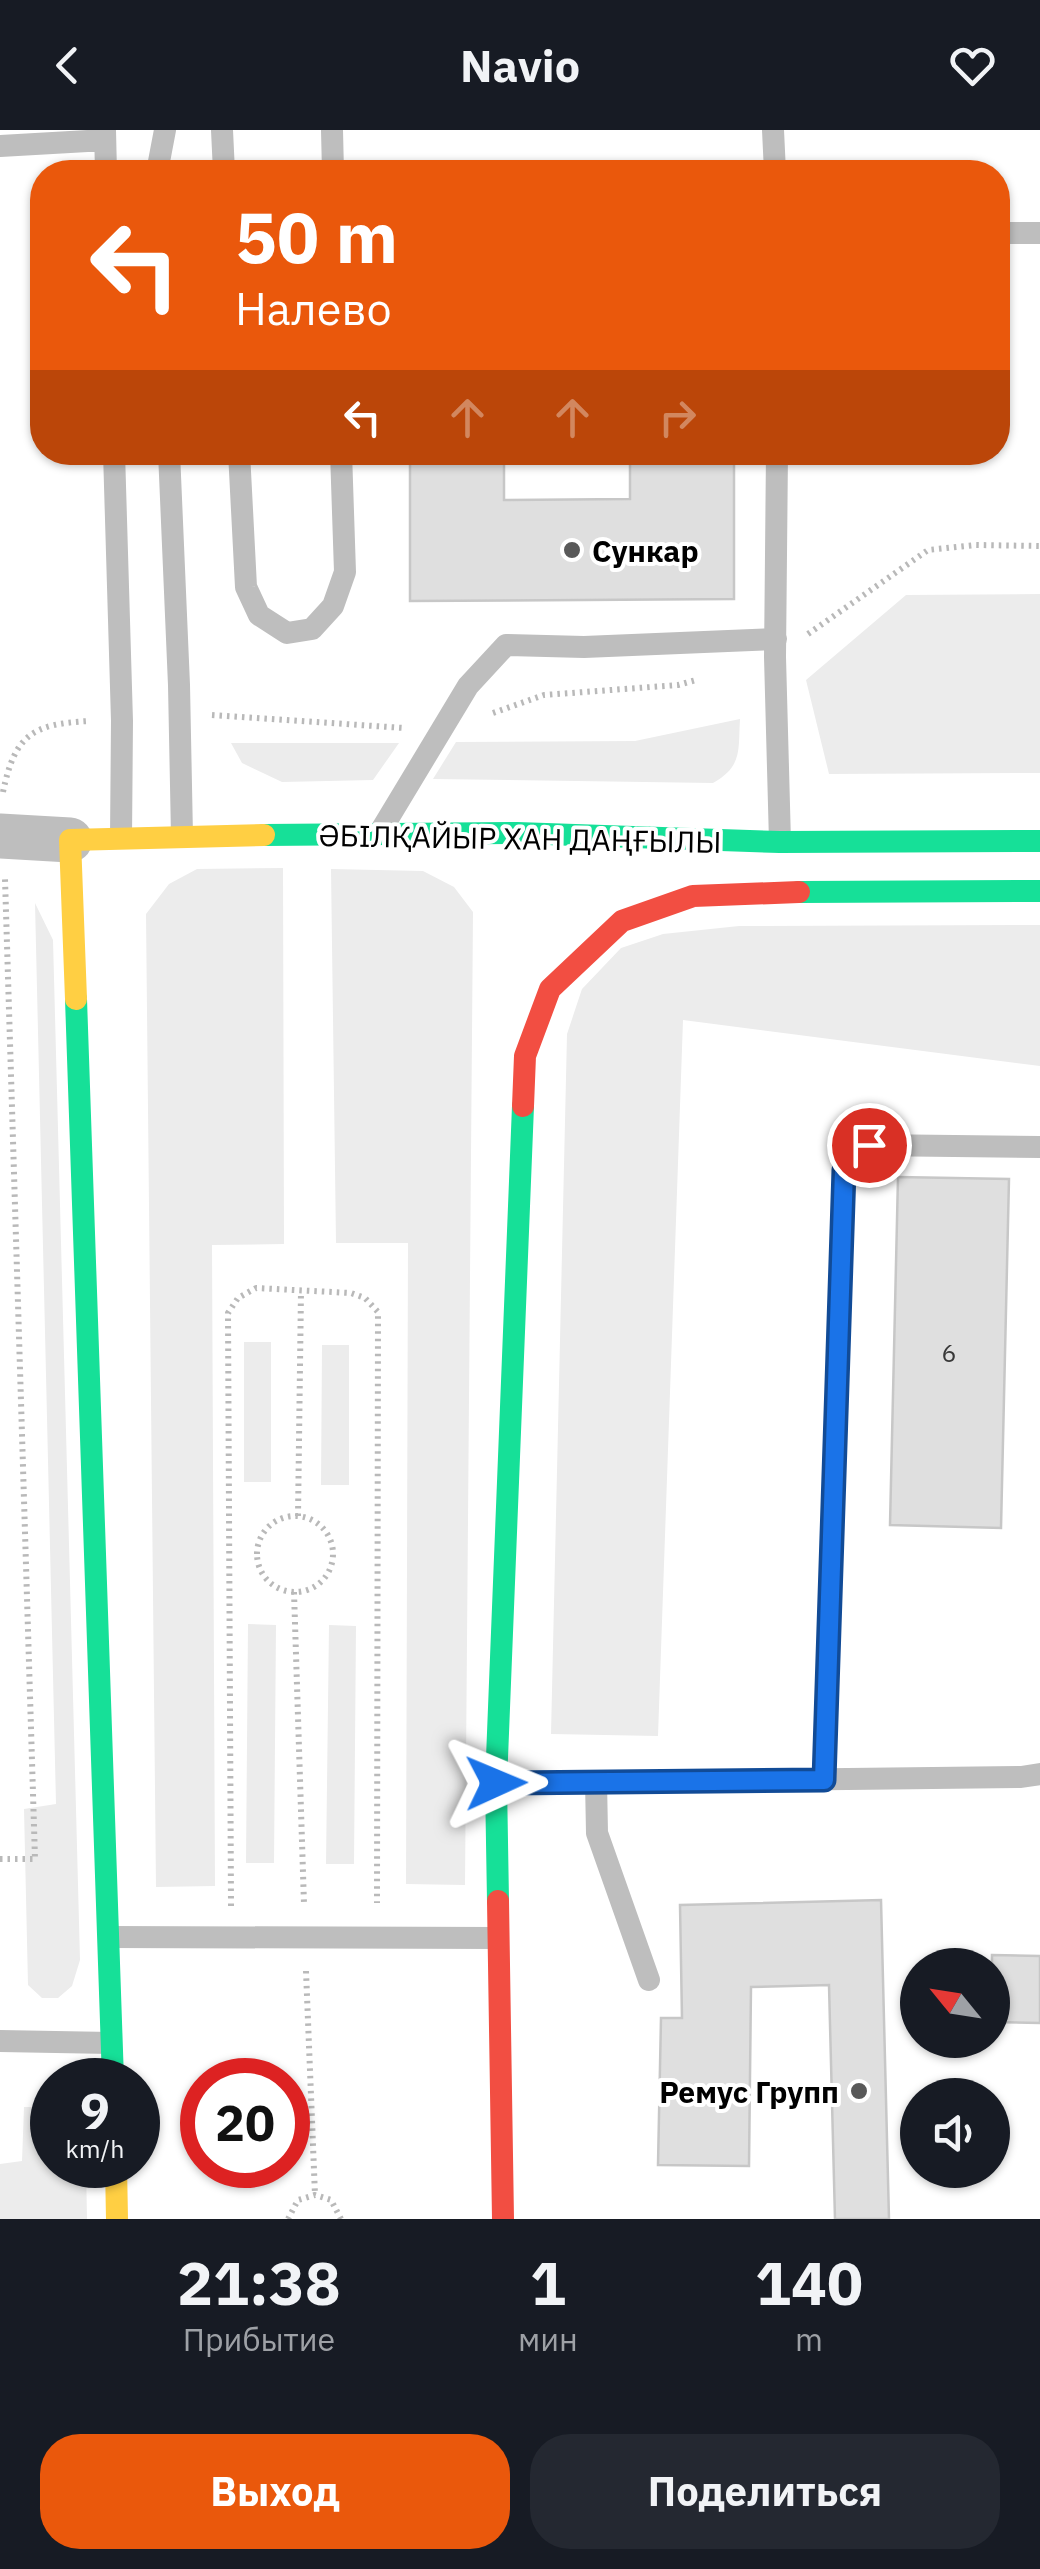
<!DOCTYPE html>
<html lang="ru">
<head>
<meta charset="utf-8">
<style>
	:root { --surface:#171b24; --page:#242831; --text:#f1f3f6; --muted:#9ea1a6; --accent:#ea580c }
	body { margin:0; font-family:"IBM Plex Sans",sans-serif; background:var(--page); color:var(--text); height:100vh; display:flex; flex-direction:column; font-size:38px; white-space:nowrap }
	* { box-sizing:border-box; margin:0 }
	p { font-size:32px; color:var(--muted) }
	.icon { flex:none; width:55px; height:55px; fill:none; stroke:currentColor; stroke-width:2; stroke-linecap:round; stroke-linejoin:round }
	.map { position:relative; height:2089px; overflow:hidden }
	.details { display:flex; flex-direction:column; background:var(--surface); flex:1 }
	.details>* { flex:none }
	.top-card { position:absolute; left:30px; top:30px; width:980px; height:305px; border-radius:40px; box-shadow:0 2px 8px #0004; background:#ea580c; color:#fff; overflow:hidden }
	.needle { width:65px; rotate:300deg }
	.buttons { position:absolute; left:900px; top:1818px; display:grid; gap:20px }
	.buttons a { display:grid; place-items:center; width:110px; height:110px; border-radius:50%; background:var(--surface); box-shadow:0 2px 8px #0004; font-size:50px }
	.speed { position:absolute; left:30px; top:1928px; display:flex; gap:20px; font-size:50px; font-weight:700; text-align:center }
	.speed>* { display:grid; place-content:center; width:130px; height:130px; border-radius:50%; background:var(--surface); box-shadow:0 2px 8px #0004; line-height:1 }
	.speed small { font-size:25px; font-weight:400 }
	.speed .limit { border:15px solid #d22; background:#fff; color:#111 }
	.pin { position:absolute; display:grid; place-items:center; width:85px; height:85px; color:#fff; margin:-42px; border:5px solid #fff; border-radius:50%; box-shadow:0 2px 10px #0007 }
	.me { position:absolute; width:110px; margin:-55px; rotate:89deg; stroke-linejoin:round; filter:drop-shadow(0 0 8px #0008) }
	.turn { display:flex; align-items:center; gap:35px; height:210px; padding:0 40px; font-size:45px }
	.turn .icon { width:130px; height:130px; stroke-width:2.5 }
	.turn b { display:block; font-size:70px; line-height:85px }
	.lanes { display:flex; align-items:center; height:95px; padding:0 40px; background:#0003; justify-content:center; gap:50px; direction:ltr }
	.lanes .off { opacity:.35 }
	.eta { display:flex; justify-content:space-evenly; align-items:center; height:170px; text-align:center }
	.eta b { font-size:60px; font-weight:800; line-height:70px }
	.primary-button { display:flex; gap:20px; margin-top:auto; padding:20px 40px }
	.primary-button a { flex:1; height:115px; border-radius:40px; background:var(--accent); color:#fff; font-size:40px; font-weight:800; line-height:115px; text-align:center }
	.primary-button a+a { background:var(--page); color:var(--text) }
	header { display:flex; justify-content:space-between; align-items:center; height:130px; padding:0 40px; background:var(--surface); font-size:45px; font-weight:800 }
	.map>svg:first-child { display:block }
	.green { fill:#ececec }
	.building { fill:#dfdfdf; stroke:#c7c7c7; stroke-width:2.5 }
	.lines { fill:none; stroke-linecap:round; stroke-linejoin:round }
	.path { stroke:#b9b9b9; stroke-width:6; stroke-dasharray:2.5 5; stroke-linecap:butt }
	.lane { stroke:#bebebe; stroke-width:22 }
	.street { stroke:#bebebe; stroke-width:45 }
	.fast { stroke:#16e098; stroke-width:22 }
	.slow { stroke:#ffcf43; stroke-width:22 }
	.jam { stroke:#f24e42; stroke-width:22 }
	.route-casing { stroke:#114b97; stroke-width:25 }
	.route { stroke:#1a73e8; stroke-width:18 }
	.poi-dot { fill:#595959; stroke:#fff; stroke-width:4 }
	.labels { text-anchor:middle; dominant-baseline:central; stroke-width:8; stroke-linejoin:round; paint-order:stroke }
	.number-label { font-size:25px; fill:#383838 }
	.poi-label { font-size:30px; font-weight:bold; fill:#000; stroke:#fff; text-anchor:start }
	.street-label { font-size:30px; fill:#000; stroke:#fff }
</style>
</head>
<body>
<header><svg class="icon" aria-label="back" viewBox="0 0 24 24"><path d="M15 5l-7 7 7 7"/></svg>Navio<svg class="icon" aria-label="heart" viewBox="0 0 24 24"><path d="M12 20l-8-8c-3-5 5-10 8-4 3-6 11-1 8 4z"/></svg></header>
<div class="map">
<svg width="1040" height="2089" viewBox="0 0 1040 2089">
	<rect width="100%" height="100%" fill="#fff"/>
	<!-- green -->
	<path class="green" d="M 1040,464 L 1040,643 L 829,644 L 806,550 L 906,465 Z
		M 740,589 C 738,620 743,636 713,653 L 433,649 L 456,612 L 635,611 Z
		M 231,613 L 399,613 L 373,650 L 282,652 L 242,633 Z
		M 283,738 L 284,1114 L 212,1115 L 215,1756 L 156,1757 L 146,784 L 169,754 L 197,739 Z
		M 331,739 L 423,741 L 454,757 L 473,782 L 465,1755 L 406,1754 L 408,1113 L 336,1113 Z
		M 35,773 L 53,810 L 80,1830 L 72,1856 L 58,1868 L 42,1868 L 28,1855 L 24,1679 L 56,1674 Z
		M 1040,795 L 1040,936 L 683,890 L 658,1606 L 551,1604 L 567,904 L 582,859 L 621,818 L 663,804 L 739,796 Z
		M 244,1212 L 271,1212 L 271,1352 L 244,1352 Z
		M 322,1215 L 349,1215 L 349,1355 L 321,1355 Z
		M 248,1494 L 276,1495 L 274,1733 L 246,1733 Z
		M 329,1495 L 356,1496 L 354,1734 L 326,1734 Z
		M 24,1977 L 52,1977 L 52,2035 L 86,2035 L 87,2089 L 0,2089 L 0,2034 L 22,2031 Z"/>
	<!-- building -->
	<path class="building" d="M 410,322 L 504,322 L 504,370 L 630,369 L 630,322 L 734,322 L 734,469 L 410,471 Z
		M 898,1047 L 1009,1049 L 1001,1398 L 890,1395 Z
		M 881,1770 L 889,2089 L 835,2089 L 829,1855 L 751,1857 L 749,2036 L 658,2035 L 661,1888 L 682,1888 L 680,1775 Z
		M 992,1825 L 1040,1826 L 1040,1893 L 992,1892 Z"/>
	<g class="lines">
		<!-- path -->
		<path class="path" d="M 808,504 L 928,420 L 976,415 L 1040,416
			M 493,583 L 544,565 L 678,555 L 696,550
			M 212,585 L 404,598
			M 3,662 C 15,604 33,594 89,591
			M257 1424a38 38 0 1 1 76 0a38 38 0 1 1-76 0Z
			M 298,1386 L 301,1161
			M 294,1462 L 304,1774
			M 0,1729 L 35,1729 L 5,749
			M 231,1776 L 228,1183 L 238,1168 L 256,1158 L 351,1163 L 365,1168 L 378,1182 L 377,1773
			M 306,1841 L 315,2065
			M 288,2089 L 298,2070 L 315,2065 L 331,2070 L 341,2089"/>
		<!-- lane -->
		<path class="lane" d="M 105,0 L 106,42
			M 222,0 L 224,42
			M 332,0 L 333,42
			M 773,0 L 775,42
			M 0,16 L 105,10
			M 157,42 L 165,0
			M 998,103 L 1040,103
			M 114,322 L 122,591 L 121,708
			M 169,322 L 179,555 L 182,706
			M 239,322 L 246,457 L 259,485 L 287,503 L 312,499 L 333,476 L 345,442 L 341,322
			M 777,322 L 775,527 L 780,712
			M 380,702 L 468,556 L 506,515 L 584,517 L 776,509
			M 824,1649 L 844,1040 L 852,1023 L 869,1015 L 1040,1017
			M 596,1651 L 597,1703 L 649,1850
			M 496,1653 L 1021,1647 L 1040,1644
			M 109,1807 L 498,1808
			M 0,1911 L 111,1913"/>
		<!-- street -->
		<path class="street" d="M 0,706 L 70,710"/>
		<!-- fast -->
		<path class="fast" d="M 264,705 L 517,703 L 780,712 L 1040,711
			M 799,762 L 1040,761
			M 76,869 L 113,1950
			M 498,1771 L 496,1653 L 523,976"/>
		<!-- slow -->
		<path class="slow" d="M 76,869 L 70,710 L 264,705
			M 116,2035 L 117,2089"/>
		<!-- jam -->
		<path class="jam" d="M 523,976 L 525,926 L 550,859 L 622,791 L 693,766 L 799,762
			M 498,1771 L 503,2089"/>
	</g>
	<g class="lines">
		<!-- route casing -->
		<g class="route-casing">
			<path id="route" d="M 496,1653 L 824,1650 L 844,1040 L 852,1022 L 869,1015"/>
		</g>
		<!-- route -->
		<use href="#route" class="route"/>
	</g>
	<!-- markers -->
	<g class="poi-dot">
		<circle cx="572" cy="420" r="10"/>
		<circle cx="859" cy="1961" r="10"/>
	</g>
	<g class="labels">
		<!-- number labels -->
		<g class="number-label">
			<text x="949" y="1222">6</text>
		</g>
		<!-- poi labels -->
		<g class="poi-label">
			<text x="592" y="420">Сункар</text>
			<text x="839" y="1961" text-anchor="end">Ремус Групп</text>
		</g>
		<!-- street labels -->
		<g class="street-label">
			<text transform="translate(520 708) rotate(1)">ӘБІЛҚАЙЫР ХАН ДАҢҒЫЛЫ</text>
		</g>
	</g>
</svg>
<div class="buttons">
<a><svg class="needle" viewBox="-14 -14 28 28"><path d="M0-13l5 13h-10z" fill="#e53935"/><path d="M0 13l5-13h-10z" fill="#9ea1a6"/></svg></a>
<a><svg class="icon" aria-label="sound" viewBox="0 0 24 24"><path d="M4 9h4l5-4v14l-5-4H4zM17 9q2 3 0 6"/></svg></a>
</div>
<div class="speed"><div>9<small>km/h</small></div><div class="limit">20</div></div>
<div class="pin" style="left:869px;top:1015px;background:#d93025"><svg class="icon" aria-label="arrive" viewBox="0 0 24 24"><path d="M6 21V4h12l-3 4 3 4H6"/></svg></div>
<svg class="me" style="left:496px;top:1653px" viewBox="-20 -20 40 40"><path d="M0-17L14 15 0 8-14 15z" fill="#1a73e8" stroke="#fff" stroke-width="4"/></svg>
<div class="top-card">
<div class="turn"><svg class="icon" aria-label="left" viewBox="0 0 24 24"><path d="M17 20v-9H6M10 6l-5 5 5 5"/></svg><div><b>50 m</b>Налево</div></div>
<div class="lanes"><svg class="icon" aria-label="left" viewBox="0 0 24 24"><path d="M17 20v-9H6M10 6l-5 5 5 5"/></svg><svg class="icon off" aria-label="ahead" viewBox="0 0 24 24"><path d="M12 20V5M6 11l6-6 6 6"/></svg><svg class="icon off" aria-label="ahead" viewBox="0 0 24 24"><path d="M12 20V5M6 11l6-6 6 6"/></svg><svg class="icon off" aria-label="right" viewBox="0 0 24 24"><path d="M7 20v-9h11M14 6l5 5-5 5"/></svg></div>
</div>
</div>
<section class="details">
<div class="eta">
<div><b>21:38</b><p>Прибытие</p></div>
<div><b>1</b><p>мин</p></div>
<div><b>140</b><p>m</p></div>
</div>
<div class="primary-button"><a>Выход</a><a>Поделиться</a></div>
</section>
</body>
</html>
